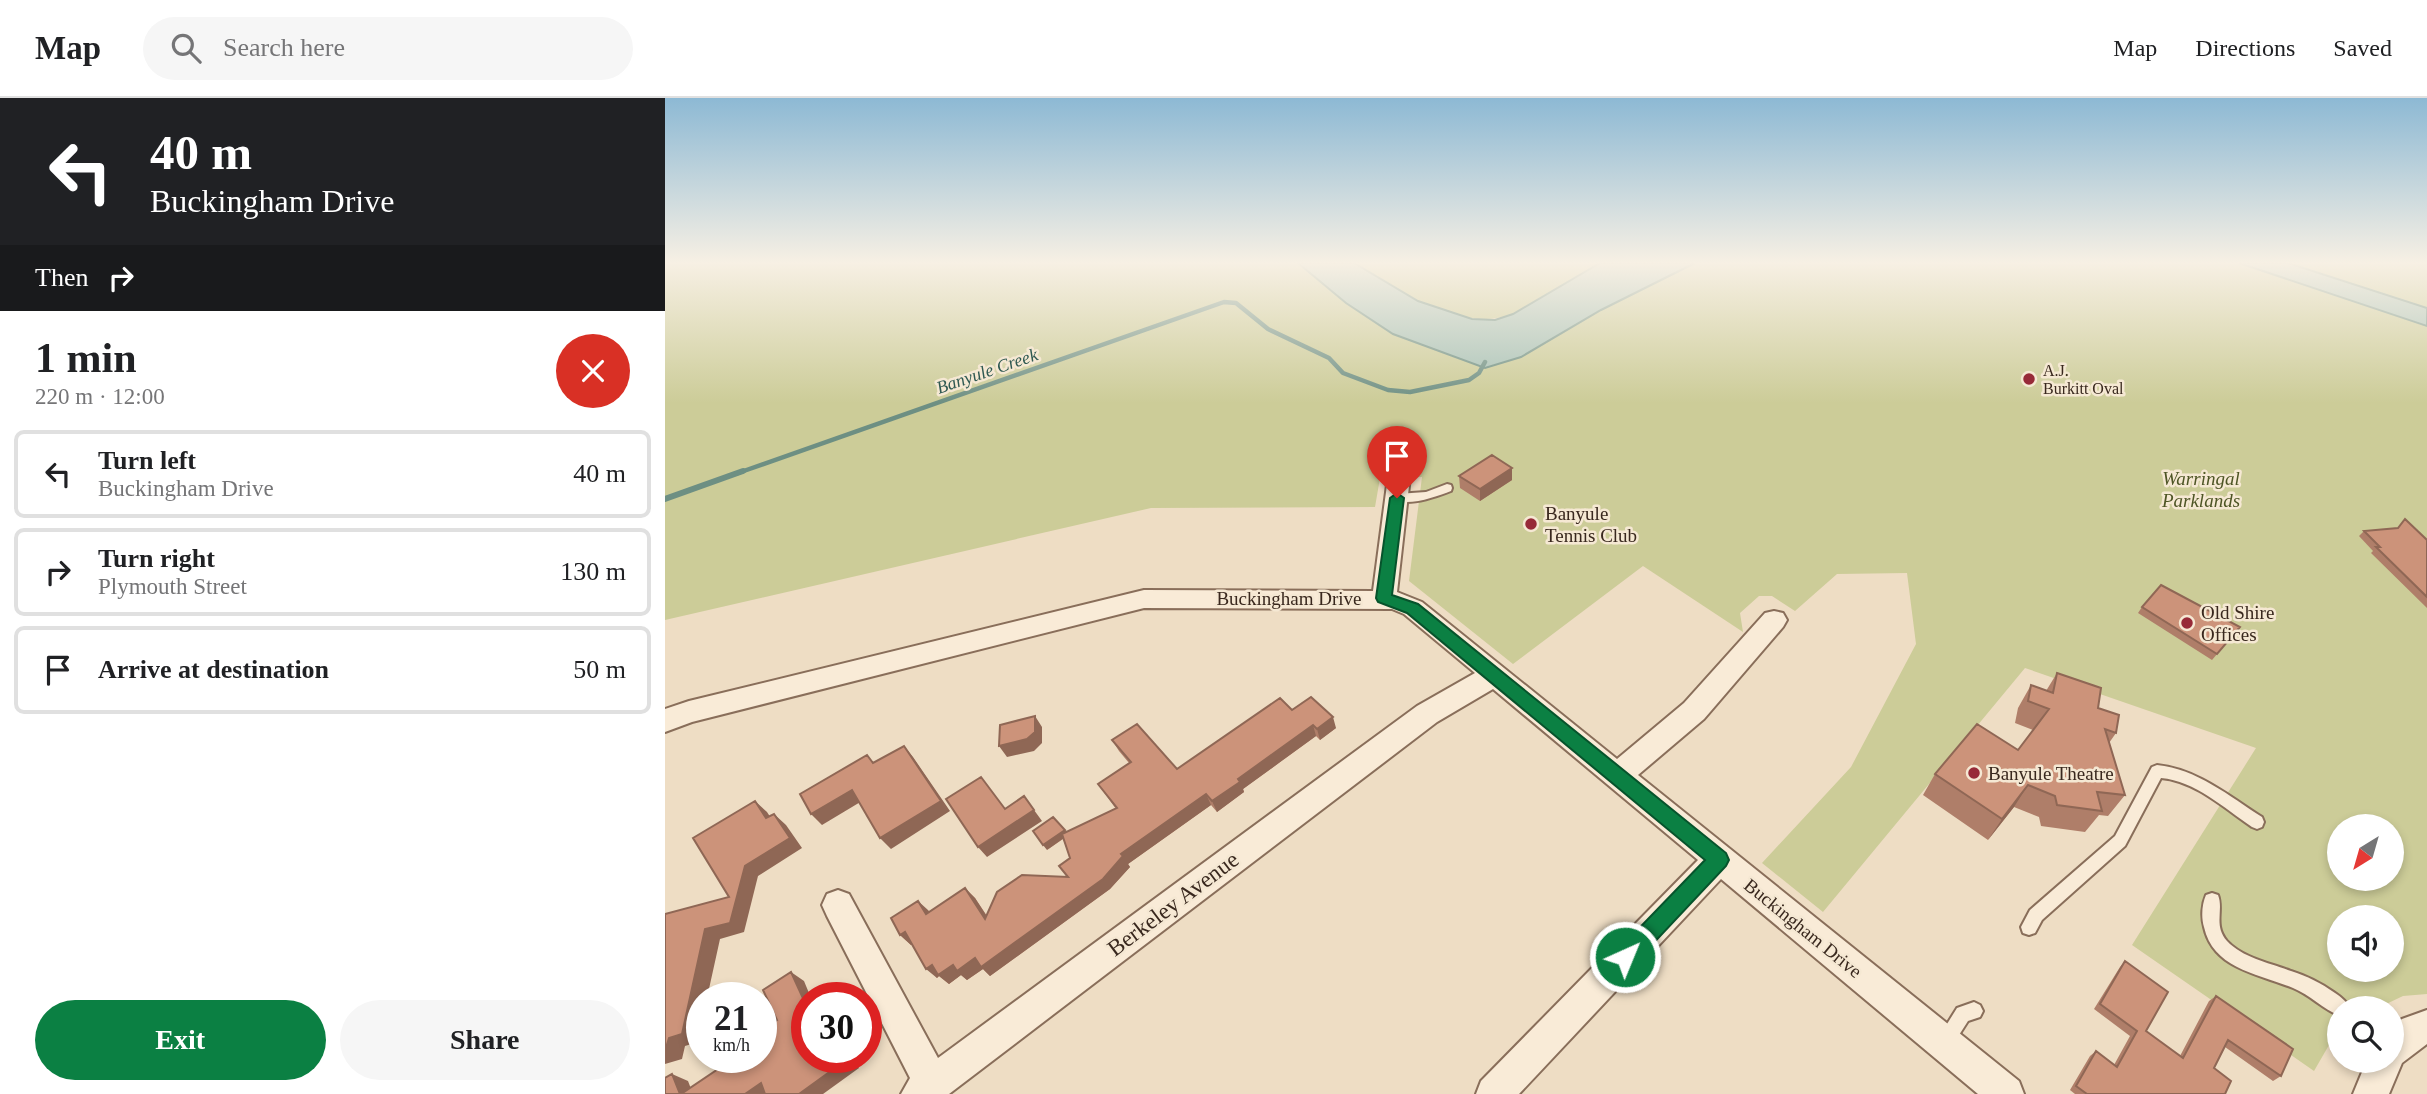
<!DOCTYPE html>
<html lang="en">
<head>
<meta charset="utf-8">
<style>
	:root { --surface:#fff; --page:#f6f6f6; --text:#202124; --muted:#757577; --line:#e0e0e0; --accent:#0b8043 }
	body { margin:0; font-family:Georgia,serif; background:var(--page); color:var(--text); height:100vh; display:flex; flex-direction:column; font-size:26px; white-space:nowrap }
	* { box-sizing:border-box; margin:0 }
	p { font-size:23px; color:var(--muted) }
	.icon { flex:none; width:38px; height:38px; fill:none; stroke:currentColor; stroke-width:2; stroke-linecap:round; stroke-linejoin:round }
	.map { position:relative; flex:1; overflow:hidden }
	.drawer { display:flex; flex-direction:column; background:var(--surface); width:665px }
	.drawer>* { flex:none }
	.guide { background:#202124; color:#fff; overflow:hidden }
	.needle { width:46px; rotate:217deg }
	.buttons { position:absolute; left:1662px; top:716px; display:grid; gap:14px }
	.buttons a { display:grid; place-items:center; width:77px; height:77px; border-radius:50%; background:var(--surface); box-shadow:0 4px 10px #0003; font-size:35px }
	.speed { position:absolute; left:21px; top:884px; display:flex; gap:14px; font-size:35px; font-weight:700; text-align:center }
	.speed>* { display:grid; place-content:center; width:91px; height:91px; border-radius:50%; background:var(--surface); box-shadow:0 4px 10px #0003; line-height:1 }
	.speed small { font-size:18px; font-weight:400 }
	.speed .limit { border:10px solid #d22; background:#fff; color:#111 }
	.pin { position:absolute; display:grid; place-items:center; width:60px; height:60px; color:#fff; margin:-72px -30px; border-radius:50% 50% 50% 0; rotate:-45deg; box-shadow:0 0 7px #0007 }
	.pin .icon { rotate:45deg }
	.me { position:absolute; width:77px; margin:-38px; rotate:44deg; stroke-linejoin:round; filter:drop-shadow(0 0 5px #0008) }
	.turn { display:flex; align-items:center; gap:24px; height:147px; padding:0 35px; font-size:32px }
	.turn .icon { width:91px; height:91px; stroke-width:2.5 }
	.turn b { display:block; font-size:49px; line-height:60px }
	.then { display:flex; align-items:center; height:66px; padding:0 35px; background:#0003; gap:14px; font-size:26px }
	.round { display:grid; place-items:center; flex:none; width:74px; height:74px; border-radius:37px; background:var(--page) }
	.summary { display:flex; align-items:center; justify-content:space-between; height:119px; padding:0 35px }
	h1 { font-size:42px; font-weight:800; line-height:52px }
	.primary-button { display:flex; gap:14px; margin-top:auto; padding:14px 35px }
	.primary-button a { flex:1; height:80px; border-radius:42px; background:var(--accent); color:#fff; font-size:28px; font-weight:800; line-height:80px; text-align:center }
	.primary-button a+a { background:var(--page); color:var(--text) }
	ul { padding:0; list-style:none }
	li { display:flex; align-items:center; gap:21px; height:88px; margin:0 14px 10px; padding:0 21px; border:4px solid var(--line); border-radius:10px }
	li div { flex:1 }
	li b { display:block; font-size:26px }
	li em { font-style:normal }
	header { display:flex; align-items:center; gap:42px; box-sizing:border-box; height:98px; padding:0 35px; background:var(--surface); border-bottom:2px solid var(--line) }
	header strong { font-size:33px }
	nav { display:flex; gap:38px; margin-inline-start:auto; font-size:24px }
	.search { width:490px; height:63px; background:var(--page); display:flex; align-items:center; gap:18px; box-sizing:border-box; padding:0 24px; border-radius:38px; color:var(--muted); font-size:26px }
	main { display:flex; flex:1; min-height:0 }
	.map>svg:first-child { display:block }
	.green { fill:#cccc98; fill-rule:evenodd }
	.water { fill:#a6c1b6; stroke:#6d8f83; stroke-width:2 }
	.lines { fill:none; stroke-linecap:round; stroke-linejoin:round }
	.stream-far1 { stroke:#6d8f83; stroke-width:4.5 }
	.stream { stroke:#6d8f83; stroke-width:6 }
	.service-casing { stroke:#896e5a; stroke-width:4 }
	.minor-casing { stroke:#896e5a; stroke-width:4 }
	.service { fill:#f9ebd7; fill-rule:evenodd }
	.minor { fill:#f9ebd7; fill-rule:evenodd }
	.wall { fill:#af7e69 }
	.shaded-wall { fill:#8f6755 }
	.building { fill:#cc937a; stroke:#8f6755; stroke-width:2 }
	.route { fill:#0b8043; stroke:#07532c; stroke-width:2 }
	.poi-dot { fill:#972a38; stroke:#f5e8d3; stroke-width:2.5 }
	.labels { text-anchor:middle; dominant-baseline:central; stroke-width:5; stroke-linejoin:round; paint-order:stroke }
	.far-poi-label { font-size:16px; fill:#39281e; stroke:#f5e8d3; text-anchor:start }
	.far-water-label { font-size:18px; font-style:italic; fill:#2e5851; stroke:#f5e8d3 }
	.park-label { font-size:19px; font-style:italic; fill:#4e5525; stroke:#f5e8d3 }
	.poi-label { font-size:19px; fill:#39281e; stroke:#f5e8d3; text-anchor:start }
	.street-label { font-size:19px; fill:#39281e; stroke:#f5e8d3 }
	.near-street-label { font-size:23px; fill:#39281e; stroke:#f5e8d3 }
</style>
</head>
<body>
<header>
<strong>Map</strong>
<div class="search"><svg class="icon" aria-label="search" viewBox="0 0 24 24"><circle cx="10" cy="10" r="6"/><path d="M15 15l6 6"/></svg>Search here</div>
<nav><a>Map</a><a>Directions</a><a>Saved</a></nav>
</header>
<main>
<section class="drawer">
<div class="guide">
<div class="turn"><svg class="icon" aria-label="left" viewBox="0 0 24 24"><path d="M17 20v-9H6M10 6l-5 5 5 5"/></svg><div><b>40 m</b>Buckingham Drive</div></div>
<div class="then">Then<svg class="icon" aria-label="right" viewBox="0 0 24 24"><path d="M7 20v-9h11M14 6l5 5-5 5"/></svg></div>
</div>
<div class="summary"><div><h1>1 min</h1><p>220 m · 12:00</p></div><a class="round" style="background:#d93025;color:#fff"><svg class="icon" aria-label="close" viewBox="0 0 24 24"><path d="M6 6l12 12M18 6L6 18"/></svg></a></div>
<ul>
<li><svg class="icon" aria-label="left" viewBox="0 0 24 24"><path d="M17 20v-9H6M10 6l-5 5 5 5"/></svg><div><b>Turn left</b><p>Buckingham Drive</p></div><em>40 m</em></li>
<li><svg class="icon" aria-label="right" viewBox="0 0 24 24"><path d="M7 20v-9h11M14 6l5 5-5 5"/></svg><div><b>Turn right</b><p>Plymouth Street</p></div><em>130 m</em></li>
<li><svg class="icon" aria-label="arrive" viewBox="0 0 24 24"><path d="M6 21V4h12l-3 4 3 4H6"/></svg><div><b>Arrive at destination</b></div><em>50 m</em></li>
</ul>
<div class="primary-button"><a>Exit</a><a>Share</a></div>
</section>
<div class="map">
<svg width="1762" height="996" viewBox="0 0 1762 996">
	<rect width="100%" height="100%" fill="#eeddc4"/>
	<!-- green -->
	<path class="green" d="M 0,165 L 633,165 L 681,205 L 728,236 L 820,270 L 856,259 L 936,212 L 1030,165 L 1574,165 L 1762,228 L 1762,896 L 1738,898 L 1717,908 L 1690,901 L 1685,910 L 1675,910 L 1675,928 L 1649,973 L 1467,847 L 1591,650 L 1360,570 L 1158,814 L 1097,765 L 1186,669 L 1251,546 L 1242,475 L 1172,476 L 1130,513 L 1107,498 L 1094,498 L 1075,515 L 1078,534 L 978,468 L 848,566 L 744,483 L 757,379 L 715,380 L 710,409 L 486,410 L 0,522 ZM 1675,728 L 1727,728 L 1727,780 L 1675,780 ZM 1675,819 L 1727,819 L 1727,872 L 1675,872 Z
		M 689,165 L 935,165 C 905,180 878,204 847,216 C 797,236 729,192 689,165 Z
		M 1624,165 L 1762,165 L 1762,210 Z"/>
	<!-- water -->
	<path class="water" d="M 633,165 L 689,165 L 753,203 L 807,221 L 830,222 L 848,216 L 935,165 L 1030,165 L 936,212 L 856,259 L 820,270 L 728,236 L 681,205 Z
		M 1574,165 L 1623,165 L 1762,210 L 1762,228 Z"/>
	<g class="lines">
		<!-- stream-far1 -->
		<path class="stream-far1" d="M 73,375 L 559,204 L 571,205 L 603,231 L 664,260 L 678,275 L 723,292 L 745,294 L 804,282 L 814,275 L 820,264"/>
		<!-- stream -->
		<path class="stream" d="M 0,401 L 78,373"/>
		<!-- service casing -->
		<g class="service-casing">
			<path id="service" d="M 782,386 L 786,387 L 787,390 L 786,393 C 771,399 740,410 726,400 L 732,396 L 761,394 Z
				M 1492,667 C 1532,671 1564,698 1597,719 L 1599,724 L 1597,729 L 1592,731 L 1587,729 C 1559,710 1530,683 1496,680 L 1460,748 L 1377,822 L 1370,835 L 1364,837 L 1358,835 L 1356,829 L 1365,812 L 1450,738 L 1487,669 Z
				M 1547,795 L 1553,797 C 1559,812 1548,827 1562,843 C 1578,860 1605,865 1626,873 C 1642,878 1656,885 1670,895 C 1676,899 1681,903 1685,910 L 1675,910 L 1675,918 C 1658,911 1645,897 1628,890 C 1594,876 1548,871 1539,829 C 1536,819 1537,806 1541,797 Z
				M 1309,904 L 1315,907 L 1318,913 L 1315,919 L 1303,923 L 1287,948 L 1281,951 L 1275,948 L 1272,942 L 1292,910 Z"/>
		</g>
		<!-- minor casing -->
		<g class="minor-casing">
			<path id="minor" d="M 734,372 L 742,374 L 745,379 L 732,494 L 757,504 L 952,661 L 1019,605 L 1100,515 L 1109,513 L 1118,515 L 1122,522 L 1118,529 L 1039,621 L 973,677 L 1354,983 L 1359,996 L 1313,996 L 1056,781 L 854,996 L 811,996 L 816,983 L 1033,762 L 828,591 L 772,624 L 284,996 L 236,996 L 245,980 L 162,818 L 157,807 L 162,796 L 173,792 L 184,796 L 273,960 L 752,608 L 810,575 L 739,516 L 727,511 L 479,510 L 27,624 L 0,634 L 0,611 L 24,603 L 479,492 L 708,493 L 723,379 L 726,374 Z
				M 1762,912 L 1762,946 L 1737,965 L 1724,996 L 1688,996 L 1702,962 L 1727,962 L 1727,928 L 1737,921 Z"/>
		</g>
		<!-- service -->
		<use href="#service" class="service"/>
		<!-- minor -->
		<use href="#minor" class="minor"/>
	</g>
	<!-- wall -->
	<path class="wall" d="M 794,378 L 847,382 L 815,403 L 795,390 Z
		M 1699,433 L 1762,442 L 1762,510 L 1706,455 L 1708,453 L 1694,438 Z
		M 1477,509 L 1575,529 L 1547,562 L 1473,515 Z
		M 1392,575 L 1433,610 L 1451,635 L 1444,645 L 1460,697 L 1443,718 L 1434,717 L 1420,734 L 1376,728 L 1374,719 L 1349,709 L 1323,742 L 1258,697 L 1270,676 L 1353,652 L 1368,632 L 1350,625 L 1353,610 L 1366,587 L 1381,593 Z
		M 627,612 L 671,630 L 655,642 L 651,638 L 578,691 L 579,694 L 552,714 L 546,707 L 463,766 L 465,769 L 445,791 L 325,878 L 318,871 L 302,882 L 296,877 L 284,886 L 274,878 L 272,880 L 247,846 L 246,847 L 235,837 L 263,812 L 264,814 L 300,790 L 310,800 L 322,818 L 403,779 L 405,760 L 398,741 L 382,752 L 401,734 L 451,711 L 433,686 L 464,665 L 454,653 L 447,642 L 512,671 Z
		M 1460,863 L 1481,933 L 1515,958 L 1544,903 L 1551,898 L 1616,978 L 1608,983 L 1560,949 L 1549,970 L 1560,996 L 1410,996 L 1405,992 L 1425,958 L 1431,953 L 1449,967 L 1465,938 L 1429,911 L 1455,869 Z"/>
	<!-- shaded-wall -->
	<path class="shaded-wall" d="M 847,370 L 847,382 L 815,403 L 815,391 Z
		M 370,618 L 377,629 L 377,645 L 369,653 L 342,659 L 334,648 Z
		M 668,619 L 671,630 L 655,642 L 652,631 Z
		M 648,627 L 651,638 L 578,691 L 579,694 L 552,714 L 547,703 L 573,681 Z
		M 239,648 L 248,659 L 285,713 L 226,751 L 215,740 Z
		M 1363,687 L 1349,709 L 1323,742 L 1337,721 Z
		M 187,692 L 197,703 L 157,727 L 146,716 Z
		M 541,696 L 546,707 L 463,766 L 465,769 L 445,791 L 325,878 L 318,871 L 302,882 L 296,877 L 284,886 L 274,878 L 272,880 L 261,871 L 267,867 L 288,867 L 456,756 Z
		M 90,703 L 102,714 L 113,731 L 101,720 Z
		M 369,712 L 377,723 L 322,759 L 313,749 Z
		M 109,716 L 121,727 L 137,750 L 93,778 L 79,834 L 55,841 L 42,900 L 37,900 L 37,926 L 33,944 L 20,948 L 17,961 L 0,966 L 0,953 L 4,940 L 40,831 L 65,825 L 80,768 Z
		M 400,732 L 403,737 L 382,752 L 378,747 Z
		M 300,790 L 310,800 L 330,831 L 320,821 Z
		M 253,803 L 263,812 L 271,826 L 261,816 Z
		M 240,834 L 250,844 L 246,847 L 235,837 Z
		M 126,874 L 139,883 L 146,900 L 142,900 L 142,909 Z
		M 179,959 L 188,959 L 194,970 L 158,996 L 134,996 Z
		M 7,976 L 23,983 L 28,996 L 15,996 Z
		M 96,985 L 106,996 L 80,996 Z"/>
	<!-- building -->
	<path class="building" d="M 827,357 L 847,370 L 815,391 L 794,378 Z
		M 1740,421 L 1762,442 L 1762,499 L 1711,449 L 1715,449 L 1699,433 L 1733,430 Z
		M 1496,487 L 1575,529 L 1552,556 L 1477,509 Z
		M 1392,575 L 1436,590 L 1433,610 L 1454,617 L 1451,635 L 1440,631 L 1460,697 L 1432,694 L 1437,713 L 1392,707 L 1390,698 L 1363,687 L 1337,721 L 1270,676 L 1312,626 L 1353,652 L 1384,611 L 1363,603 L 1366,587 L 1388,595 Z
		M 646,599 L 668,619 L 652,631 L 648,627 L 573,681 L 575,684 L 547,703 L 541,696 L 456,756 L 458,758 L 438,781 L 316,869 L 310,860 L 292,873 L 288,867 L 273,877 L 267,867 L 261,871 L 240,834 L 235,837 L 226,820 L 253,803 L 261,816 L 300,790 L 320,821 L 332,794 L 357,777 L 403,779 L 394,768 L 405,760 L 397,736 L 452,710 L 433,686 L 466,664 L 447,642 L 472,626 L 512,671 L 615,600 L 627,612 Z
		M 370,618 L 370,634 L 362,641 L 334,648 L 335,627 Z
		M 239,648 L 276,703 L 215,740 L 187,692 L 146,716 L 135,696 L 202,657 L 208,665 Z
		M 316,679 L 340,711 L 359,698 L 369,712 L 313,749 L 281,701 Z
		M 90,703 L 101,720 L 109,716 L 125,740 L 80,768 L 65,825 L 40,831 L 17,936 L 4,940 L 0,953 L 0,816 L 64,799 L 28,740 Z
		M 388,719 L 400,732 L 378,747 L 368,733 Z
		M 1460,863 L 1503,894 L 1481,933 L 1518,960 L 1551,898 L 1628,951 L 1616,978 L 1563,942 L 1549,970 L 1566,983 L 1560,996 L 1422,996 L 1411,988 L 1431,953 L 1452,969 L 1472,933 L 1435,906 Z
		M 126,874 L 142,909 L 142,959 L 179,959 L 181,962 L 134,996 L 100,996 L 96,985 L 80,996 L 16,996 L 71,959 L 96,959 L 96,932 L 112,922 L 98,892 Z
		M 7,976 L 15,996 L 0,996 L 0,980 Z"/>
	<!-- sky -->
	<linearGradient id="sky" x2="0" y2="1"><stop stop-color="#8db9d4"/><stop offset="0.54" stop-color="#f7f0e4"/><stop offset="1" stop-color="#f7f0e4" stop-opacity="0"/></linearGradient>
	<rect width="1762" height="305" fill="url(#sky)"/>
	<!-- route -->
	<path class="route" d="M 732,395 L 739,400 L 727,497 L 753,506 L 1061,755 L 1064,762 L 1061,768 L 968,867 L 960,870 L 953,867 L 950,859 L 953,852 L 1040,762 L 742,515 L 713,504 L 711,500 L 725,400 Z"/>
	<!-- markers -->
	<g class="poi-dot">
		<circle cx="1364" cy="281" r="7"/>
		<circle cx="866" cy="426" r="7"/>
		<circle cx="1522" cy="525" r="7"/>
		<circle cx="1309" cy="675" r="7"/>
	</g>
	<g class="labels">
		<!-- far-poi labels -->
		<g class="far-poi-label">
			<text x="1378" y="272">A.J.<tspan x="1378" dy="18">Burkitt Oval</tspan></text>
		</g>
		<!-- far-water labels -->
		<g class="far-water-label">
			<text transform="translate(322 273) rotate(-19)">Banyule Creek</text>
		</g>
		<!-- park labels -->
		<g class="park-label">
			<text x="1536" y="380">Warringal<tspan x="1536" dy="22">Parklands</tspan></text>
		</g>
		<!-- poi labels -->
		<g class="poi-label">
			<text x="880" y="415">Banyule<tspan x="880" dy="22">Tennis Club</tspan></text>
			<text x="1536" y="514">Old Shire<tspan x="1536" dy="22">Offices</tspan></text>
			<text x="1323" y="675">Banyule Theatre</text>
		</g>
		<!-- street labels -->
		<g class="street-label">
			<text x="624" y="500">Buckingham Drive</text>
			<text transform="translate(1138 830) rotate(39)">Buckingham Drive</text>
		</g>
		<!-- near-street labels -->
		<g class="near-street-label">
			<text transform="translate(508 806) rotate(-37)">Berkeley Avenue</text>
		</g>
	</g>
</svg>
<div class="buttons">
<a><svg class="needle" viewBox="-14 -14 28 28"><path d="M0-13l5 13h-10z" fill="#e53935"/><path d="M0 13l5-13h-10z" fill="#757577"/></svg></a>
<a><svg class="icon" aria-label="sound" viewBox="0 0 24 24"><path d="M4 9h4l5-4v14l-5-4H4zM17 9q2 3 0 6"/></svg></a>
<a><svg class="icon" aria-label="search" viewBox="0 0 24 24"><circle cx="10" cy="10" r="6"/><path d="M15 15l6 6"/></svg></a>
</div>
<div class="speed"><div>21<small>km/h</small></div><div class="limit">30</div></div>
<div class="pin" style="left:732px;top:400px;background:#d93025"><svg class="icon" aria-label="arrive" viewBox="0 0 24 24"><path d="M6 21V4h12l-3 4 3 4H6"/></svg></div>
<svg class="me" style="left:960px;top:859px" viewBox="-20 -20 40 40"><circle r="17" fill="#0b8043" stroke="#fff" stroke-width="3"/><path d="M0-11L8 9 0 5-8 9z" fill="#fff"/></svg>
</div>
</main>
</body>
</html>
